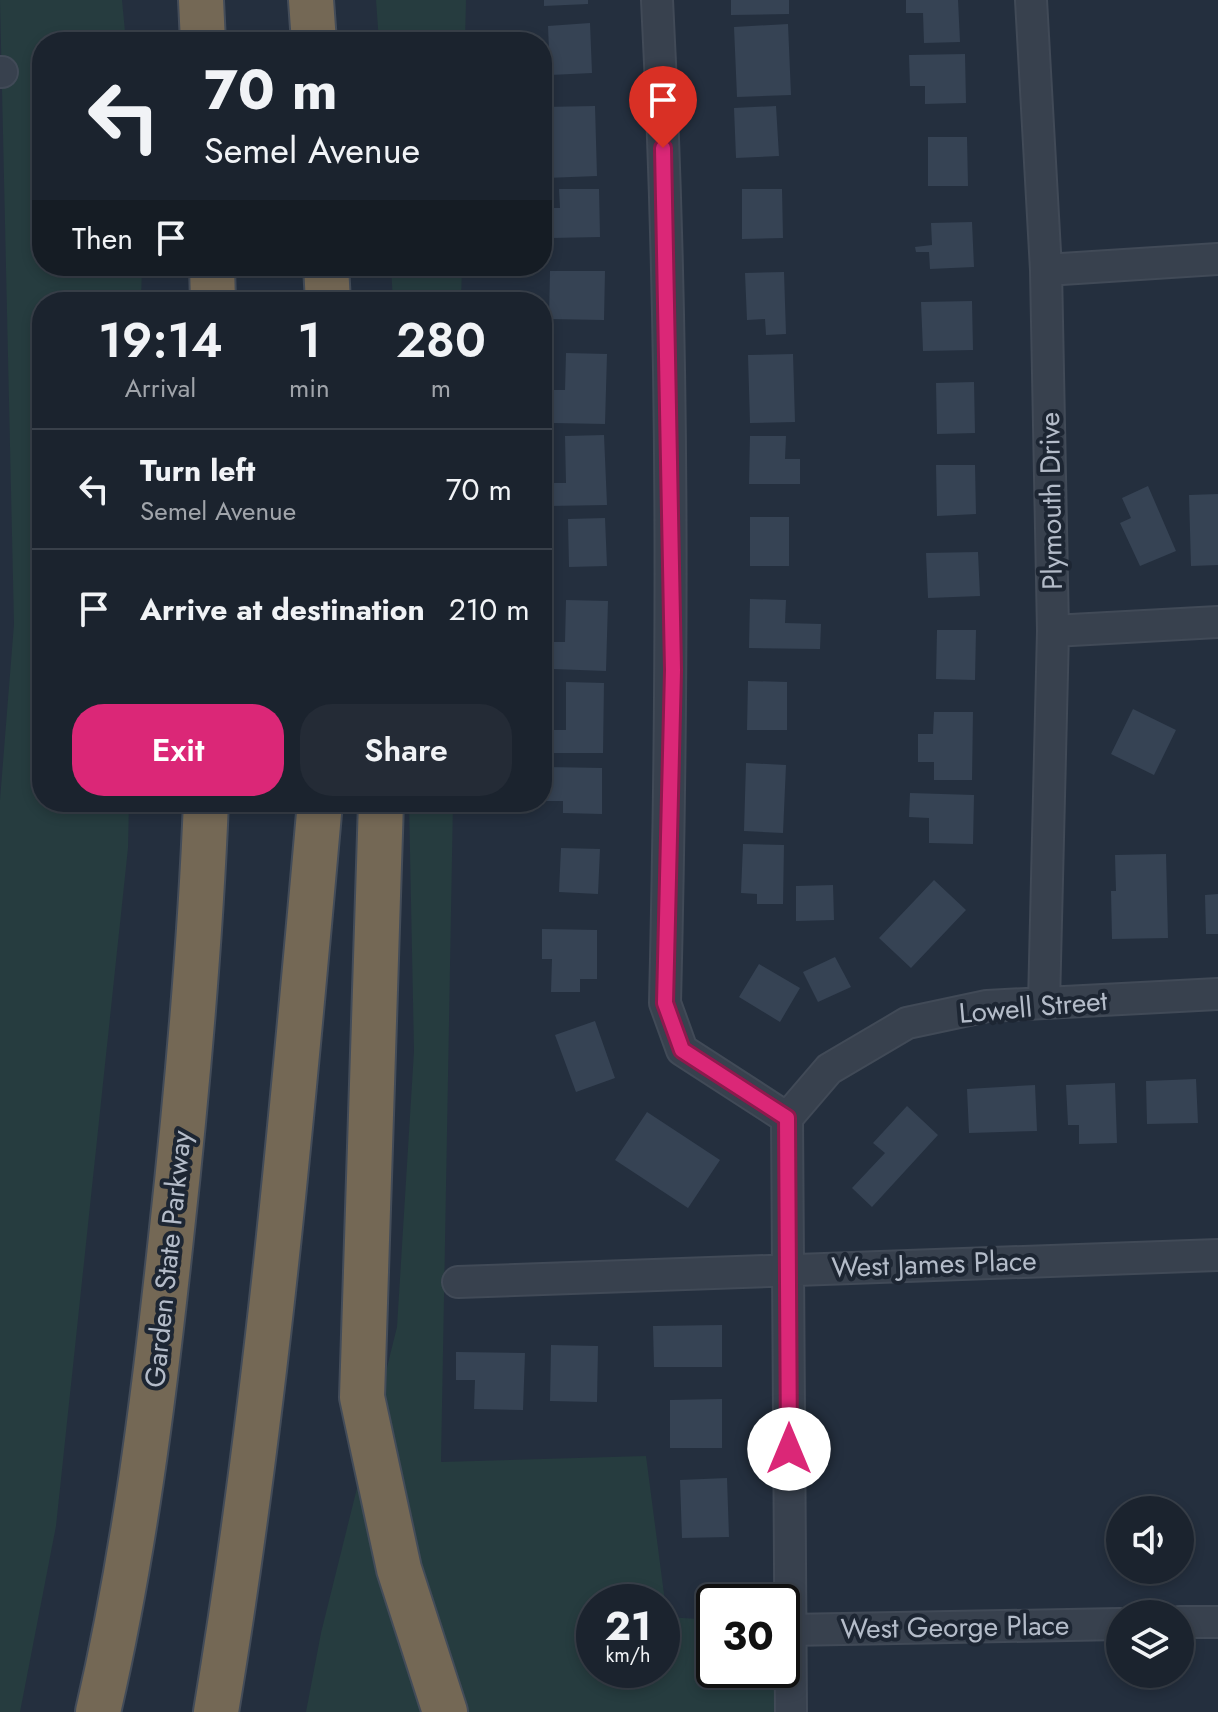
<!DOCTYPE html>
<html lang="en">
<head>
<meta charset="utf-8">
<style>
	:root { --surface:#1b232e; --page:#242b36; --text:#f1f3f6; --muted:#a0a4aa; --line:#39404a; --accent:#db2777 }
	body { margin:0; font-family:Jost,sans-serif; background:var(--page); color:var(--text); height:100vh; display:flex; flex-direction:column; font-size:30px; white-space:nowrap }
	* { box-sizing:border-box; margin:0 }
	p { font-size:26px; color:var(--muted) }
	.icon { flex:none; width:44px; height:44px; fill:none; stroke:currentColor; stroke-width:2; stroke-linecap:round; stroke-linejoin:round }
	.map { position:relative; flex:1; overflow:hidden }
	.sheet { position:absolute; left:32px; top:292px; width:520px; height:520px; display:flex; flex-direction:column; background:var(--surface); border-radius:32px; box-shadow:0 4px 12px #0003,0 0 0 2px var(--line) }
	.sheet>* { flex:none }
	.banner { position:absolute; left:32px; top:32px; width:520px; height:244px; border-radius:32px; box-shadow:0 4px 12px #0003,0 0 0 2px var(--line); background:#1b232e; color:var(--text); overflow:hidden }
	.controls { position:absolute; left:1106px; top:1496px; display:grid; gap:16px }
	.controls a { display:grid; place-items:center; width:88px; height:88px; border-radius:50%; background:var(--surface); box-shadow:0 4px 12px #0003,0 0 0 2px var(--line); font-size:40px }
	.speed { position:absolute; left:576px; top:1584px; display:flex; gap:16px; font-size:40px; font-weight:700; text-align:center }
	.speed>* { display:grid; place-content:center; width:104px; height:104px; border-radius:50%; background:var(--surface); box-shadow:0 4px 12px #0003,0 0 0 2px var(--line); line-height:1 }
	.speed small { font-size:20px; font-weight:400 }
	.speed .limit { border:4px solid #111; border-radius:12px; background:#fff; color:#111 }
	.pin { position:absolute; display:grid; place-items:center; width:68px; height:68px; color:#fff; margin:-82px -34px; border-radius:50% 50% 50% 0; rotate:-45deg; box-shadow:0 0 8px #0007 }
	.pin .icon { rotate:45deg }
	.me { position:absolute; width:88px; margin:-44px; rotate:0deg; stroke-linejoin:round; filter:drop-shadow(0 0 6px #0008) }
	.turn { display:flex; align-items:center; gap:28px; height:168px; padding:0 40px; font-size:36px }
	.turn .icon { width:104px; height:104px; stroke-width:2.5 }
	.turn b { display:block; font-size:56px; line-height:68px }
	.then { display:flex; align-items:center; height:76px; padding:0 40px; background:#0003; gap:16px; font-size:30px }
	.eta { display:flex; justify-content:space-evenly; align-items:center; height:136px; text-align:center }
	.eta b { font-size:48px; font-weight:600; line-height:56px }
	.primary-button { display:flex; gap:16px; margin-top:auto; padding:16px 40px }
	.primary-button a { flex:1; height:92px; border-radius:32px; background:var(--accent); color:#fff; font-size:32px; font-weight:600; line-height:92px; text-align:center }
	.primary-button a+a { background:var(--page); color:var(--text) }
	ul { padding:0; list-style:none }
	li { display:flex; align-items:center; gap:24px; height:120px; padding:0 40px; border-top:2px solid var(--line) }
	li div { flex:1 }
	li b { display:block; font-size:30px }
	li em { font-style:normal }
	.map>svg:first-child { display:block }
	.green { fill:#263c3f; fill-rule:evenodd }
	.building { fill:#364354 }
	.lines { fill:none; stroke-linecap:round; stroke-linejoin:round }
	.street-casing { stroke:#414a57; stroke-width:34 }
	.highway-casing { stroke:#434c59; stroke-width:48 }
	.street { stroke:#38414e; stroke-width:30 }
	.highway { stroke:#746855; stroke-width:44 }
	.route-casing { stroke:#8e194d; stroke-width:20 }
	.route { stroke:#db2777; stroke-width:14 }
	.labels { text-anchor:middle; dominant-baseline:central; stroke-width:8; stroke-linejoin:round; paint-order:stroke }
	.street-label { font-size:28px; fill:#b4bcc9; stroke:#1d2633 }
</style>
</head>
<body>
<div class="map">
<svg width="1218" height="1712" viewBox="0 0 1218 1712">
	<rect width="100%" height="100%" fill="#242f3e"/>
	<!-- green -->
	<path class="green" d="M 0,0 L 122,0 L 126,42 L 42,42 L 42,266 L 142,266 L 141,302 L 42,302 L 42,802 L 129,802 L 128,848 L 56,1526 L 20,1712 L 0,1712 L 0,800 L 14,624 Z
		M 376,0 L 466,0 L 465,42 L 379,42 Z
		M 391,266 L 462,266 L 461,302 L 393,302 Z
		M 409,802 L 453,802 L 441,1462 L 646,1456 L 667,1617 L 714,1620 L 714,1670 L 778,1670 L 779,1712 L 306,1712 L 321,1633 L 397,1327 L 414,1051 ZM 594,1602 L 662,1602 L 662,1670 L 594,1670 Z"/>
	<!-- building -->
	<path class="building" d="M 544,0 L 588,0 L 588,4 L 544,6 Z
		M 731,0 L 789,0 L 789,14 L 731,15 Z
		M 906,0 L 958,0 L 960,42 L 924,43 L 923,13 L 906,13 Z
		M 590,23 L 592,73 L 550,75 L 548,26 Z
		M 788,24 L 791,95 L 737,97 L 734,27 Z
		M 965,54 L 966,103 L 925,104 L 925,86 L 910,86 L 909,55 Z
		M 595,106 L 597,176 L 546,178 L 544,107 Z
		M 776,106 L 779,156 L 736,158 L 734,108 Z
		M 928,137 L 967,137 L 968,186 L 928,186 Z
		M 559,189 L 599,189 L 600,237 L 551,238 L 550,208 L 560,208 Z
		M 742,189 L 782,189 L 783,238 L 742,239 Z
		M 972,222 L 974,267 L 930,269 L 929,252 L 916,252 L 915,247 L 932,245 L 931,223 Z
		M 550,271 L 605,271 L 604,320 L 549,319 Z
		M 784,272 L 786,334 L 766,335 L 765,319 L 747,320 L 745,273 Z
		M 972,301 L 973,350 L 923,351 L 921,302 Z
		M 566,353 L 607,354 L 605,424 L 553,423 L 554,390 L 565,390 Z
		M 793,354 L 795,422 L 750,423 L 748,355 Z
		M 974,382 L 975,433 L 937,434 L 936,383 Z
		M 604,435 L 607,505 L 548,506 L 547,483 L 566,483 L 565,436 Z
		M 750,436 L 786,436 L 785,459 L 800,459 L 800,484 L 749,484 Z
		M 936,465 L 975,465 L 976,514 L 937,516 Z
		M 1148,486 L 1176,551 L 1140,566 L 1120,523 L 1131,518 L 1122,498 Z
		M 1218,494 L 1218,565 L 1191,566 L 1189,495 Z
		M 750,517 L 789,517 L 789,566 L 750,566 Z
		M 605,518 L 607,566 L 569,567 L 568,519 Z
		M 978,552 L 980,596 L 928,598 L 926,553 Z
		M 750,599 L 786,600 L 785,623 L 821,624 L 820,649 L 749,648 Z
		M 566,600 L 608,601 L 606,671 L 553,669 L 553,642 L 565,642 Z
		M 937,630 L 976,630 L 975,680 L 936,679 Z
		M 748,681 L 787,682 L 787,730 L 747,730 Z
		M 566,682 L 604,683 L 603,753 L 551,753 L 551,730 L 566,730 Z
		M 1133,709 L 1176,730 L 1154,775 L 1111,754 Z
		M 934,712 L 973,712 L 972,780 L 934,780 L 934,762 L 918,762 L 918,734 L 933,734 Z
		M 746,763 L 786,765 L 783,833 L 744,831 Z
		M 547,767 L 602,768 L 602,814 L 563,813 L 563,801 L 546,801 Z
		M 910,793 L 974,795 L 973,844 L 929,843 L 929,818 L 909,817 Z
		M 743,844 L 784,845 L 783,904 L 757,904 L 757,894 L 741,893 Z
		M 561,848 L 600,849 L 598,894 L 559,892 Z
		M 1166,854 L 1168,938 L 1112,939 L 1111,891 L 1116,891 L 1115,855 Z
		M 934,880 L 966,910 L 911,968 L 879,938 Z
		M 833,885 L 834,920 L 796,921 L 796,886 Z
		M 1218,894 L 1218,934 L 1206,934 L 1205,895 Z
		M 542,929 L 597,930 L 597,979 L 580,979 L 580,992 L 551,992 L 552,959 L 542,959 Z
		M 835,957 L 851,987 L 818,1002 L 803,972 Z
		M 759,964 L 800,988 L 780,1022 L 739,997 Z
		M 595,1021 L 615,1078 L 576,1092 L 555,1035 Z
		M 1196,1079 L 1198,1123 L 1147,1124 L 1146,1081 Z
		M 1115,1083 L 1117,1143 L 1079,1144 L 1079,1125 L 1068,1125 L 1066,1085 Z
		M 1035,1085 L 1037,1131 L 969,1133 L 967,1089 Z
		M 907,1106 L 938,1135 L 872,1207 L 852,1188 L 885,1153 L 873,1143 Z
		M 647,1112 L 720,1160 L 688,1208 L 615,1160 Z
		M 722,1325 L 722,1367 L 654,1367 L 653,1326 Z
		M 551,1345 L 598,1346 L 597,1402 L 550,1401 Z
		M 456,1352 L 525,1353 L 523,1410 L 474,1409 L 475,1380 L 456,1380 Z
		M 722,1399 L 722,1448 L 670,1448 L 670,1400 Z
		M 727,1478 L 729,1537 L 682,1538 L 680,1480 Z"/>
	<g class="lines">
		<!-- street casing -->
		<g class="street-casing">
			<path id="street" d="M 657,0 C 674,334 673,669 665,1003 L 682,1050 L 787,1118
				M 1031,0 L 1046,270 L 1053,631 L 1044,1003
				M 0,72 L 2,72
				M 1046,270 L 1218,259
				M 1053,631 L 1218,622
				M 787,1118 L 791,1712
				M 787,1118 L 829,1069 L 907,1023 L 987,1006 L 1218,994
				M 458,1282 L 1218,1255
				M 1180,1622 L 1218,1622
				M 789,1630 L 1120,1624"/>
		</g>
		<!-- highway casing -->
		<g class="highway-casing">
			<path id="highway" d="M 201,0 L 203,42
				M 311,0 L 314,42
				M 212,266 L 213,302
				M 326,266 L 328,302
				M 381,802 L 362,1397 L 399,1569 L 445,1712
				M 98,1712 C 134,1556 154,1397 171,1238 C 187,1093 200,948 206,802
				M 216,1712 C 266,1411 293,1106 320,802"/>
		</g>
		<!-- street -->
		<use href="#street" class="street"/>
		<!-- highway -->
		<use href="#highway" class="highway"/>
	</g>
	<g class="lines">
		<!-- route casing -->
		<g class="route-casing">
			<path id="route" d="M 663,148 L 673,670 L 665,1003 L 682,1050 L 787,1118 L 789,1449"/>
		</g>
		<!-- route -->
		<use href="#route" class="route"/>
	</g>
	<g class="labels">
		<!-- street labels -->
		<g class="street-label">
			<text transform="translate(1051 501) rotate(-91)">Plymouth Drive</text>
			<text transform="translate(1033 1007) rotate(-5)">Lowell Street</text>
			<text transform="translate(168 1259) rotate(-84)">Garden State Parkway</text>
			<text transform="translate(934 1264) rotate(-2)">West James Place</text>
			<text transform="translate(955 1627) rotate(-1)">West George Place</text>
		</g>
	</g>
</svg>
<div class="controls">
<a><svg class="icon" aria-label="sound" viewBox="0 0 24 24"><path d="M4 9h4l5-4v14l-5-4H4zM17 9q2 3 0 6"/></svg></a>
<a><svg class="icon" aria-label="layers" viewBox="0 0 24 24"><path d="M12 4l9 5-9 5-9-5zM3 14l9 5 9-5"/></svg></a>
</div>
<div class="speed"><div>21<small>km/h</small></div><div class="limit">30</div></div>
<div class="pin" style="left:663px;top:148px;background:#d93025"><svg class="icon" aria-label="arrive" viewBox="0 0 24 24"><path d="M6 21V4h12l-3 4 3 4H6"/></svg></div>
<svg class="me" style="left:789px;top:1449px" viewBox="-20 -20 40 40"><circle r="19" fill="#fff"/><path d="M0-13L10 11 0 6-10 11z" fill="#db2777"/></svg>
<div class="banner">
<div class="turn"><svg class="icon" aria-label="left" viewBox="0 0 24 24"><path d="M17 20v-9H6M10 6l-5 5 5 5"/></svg><div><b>70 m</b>Semel Avenue</div></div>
<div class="then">Then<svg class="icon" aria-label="arrive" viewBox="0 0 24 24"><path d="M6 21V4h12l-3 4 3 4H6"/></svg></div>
</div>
<section class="sheet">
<div class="eta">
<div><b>19:14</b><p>Arrival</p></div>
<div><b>1</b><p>min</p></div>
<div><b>280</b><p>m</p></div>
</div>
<ul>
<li><svg class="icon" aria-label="left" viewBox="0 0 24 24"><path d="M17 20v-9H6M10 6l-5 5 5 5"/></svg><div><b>Turn left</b><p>Semel Avenue</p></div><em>70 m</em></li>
<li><svg class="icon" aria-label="arrive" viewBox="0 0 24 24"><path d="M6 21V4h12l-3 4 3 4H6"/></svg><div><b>Arrive at destination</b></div><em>210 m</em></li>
</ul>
<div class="primary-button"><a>Exit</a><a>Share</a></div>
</section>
</div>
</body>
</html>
